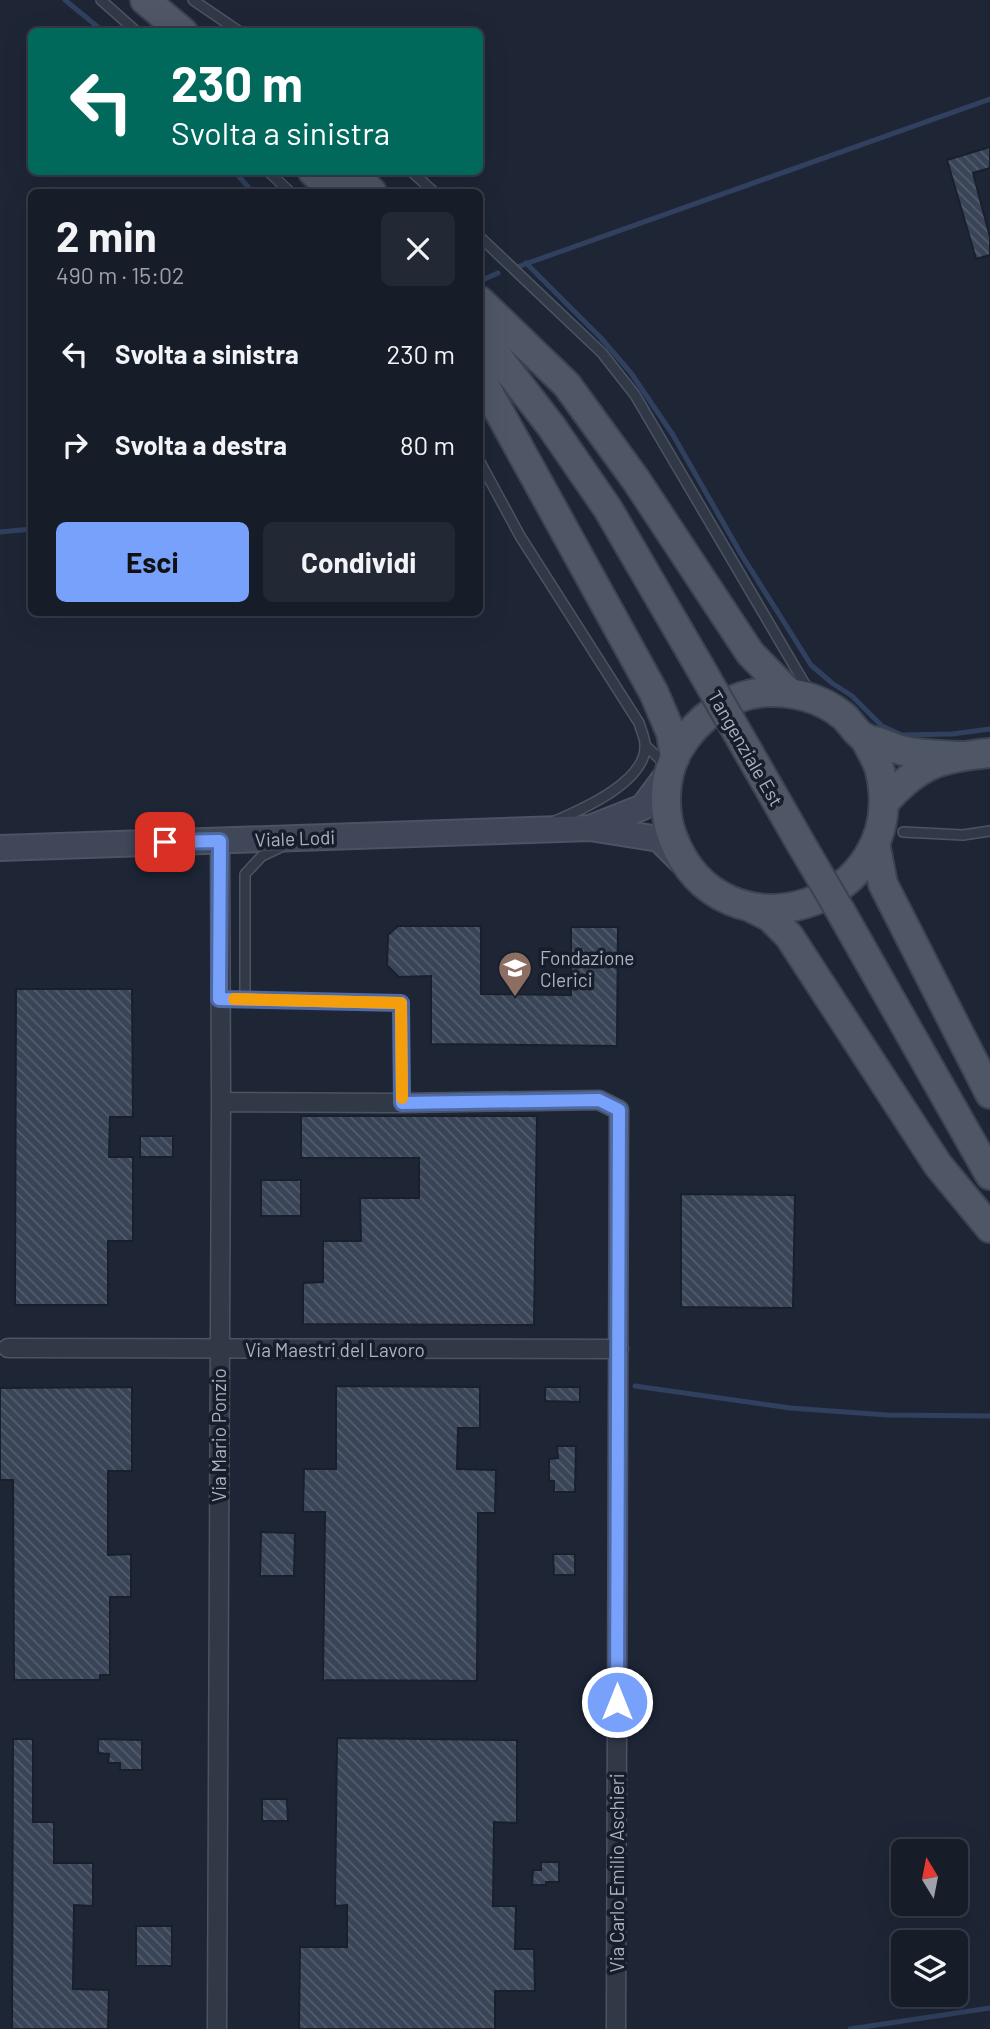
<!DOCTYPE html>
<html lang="it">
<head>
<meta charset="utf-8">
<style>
	:root { --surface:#161c28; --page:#232934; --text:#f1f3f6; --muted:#9ea1a8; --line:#353a45; --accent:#78a1fb }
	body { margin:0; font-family:Barlow,sans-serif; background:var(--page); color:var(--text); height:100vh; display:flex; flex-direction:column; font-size:26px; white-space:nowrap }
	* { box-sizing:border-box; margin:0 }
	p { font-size:23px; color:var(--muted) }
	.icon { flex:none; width:38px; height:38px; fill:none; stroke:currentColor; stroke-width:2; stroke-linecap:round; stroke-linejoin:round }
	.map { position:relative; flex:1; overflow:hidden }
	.panel { position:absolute; left:28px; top:189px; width:455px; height:427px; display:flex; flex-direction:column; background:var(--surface); border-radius:10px; box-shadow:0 7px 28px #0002,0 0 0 2px var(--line) }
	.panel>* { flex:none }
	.guide { position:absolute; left:28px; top:28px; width:455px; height:147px; border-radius:10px; box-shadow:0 7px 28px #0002,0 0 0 2px var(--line); background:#00695c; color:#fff; overflow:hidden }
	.needle { width:46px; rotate:350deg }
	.fabs { position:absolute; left:891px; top:1839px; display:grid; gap:14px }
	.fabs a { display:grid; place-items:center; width:77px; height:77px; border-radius:10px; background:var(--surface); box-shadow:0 7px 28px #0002,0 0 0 2px var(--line); font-size:35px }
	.pin { position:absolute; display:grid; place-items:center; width:60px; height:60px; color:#fff; margin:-30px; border-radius:14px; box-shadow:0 4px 10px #0006 }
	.me { position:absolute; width:77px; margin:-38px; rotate:0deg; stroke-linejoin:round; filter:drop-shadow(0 0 5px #0008) }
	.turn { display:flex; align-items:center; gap:24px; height:147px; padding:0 28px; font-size:32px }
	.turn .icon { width:91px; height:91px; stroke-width:2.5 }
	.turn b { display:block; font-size:49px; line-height:60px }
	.round { display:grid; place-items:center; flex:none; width:74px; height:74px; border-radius:10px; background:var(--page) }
	.summary { display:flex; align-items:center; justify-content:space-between; height:119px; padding:0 28px }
	h1 { font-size:42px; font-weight:700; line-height:52px }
	.cta { display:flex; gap:14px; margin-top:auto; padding:14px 28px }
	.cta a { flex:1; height:80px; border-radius:10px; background:var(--accent); color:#111; font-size:28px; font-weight:700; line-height:80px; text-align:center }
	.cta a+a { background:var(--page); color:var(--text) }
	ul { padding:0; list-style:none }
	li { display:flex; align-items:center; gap:21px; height:91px; padding:0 28px }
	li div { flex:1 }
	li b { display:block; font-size:26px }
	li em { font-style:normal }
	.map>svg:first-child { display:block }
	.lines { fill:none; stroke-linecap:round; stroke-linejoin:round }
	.stream { stroke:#30405e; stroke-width:5 }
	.building { fill:url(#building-back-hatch); stroke:#19202c; stroke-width:2 }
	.lane-casing { stroke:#4c5362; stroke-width:12 }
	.street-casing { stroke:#4c5362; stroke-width:21 }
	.secondary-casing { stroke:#4c5362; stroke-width:28 }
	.primary-casing { stroke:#3b4250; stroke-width:32 }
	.lane { stroke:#313846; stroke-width:9 }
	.street { stroke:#313846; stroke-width:18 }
	.secondary { stroke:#3f4759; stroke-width:24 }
	.primary { stroke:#4f5767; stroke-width:28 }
	.primary-bridge-casing { stroke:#3b4250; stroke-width:32; stroke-linecap:butt }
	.primary-bridge { stroke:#4f5767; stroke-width:28 }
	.route-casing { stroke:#4e69a3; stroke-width:18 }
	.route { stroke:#78a1fb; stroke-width:12 }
	.slow { stroke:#f59e0b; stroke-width:12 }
	.labels { text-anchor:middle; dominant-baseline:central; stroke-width:7; stroke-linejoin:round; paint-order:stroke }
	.street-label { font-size:19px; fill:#abb2c4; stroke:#171e2a }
	.poi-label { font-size:19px; fill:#abb2c4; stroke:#171e2a; text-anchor:start }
</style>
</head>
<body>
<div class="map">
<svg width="990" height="2029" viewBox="0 0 990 2029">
	<defs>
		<pattern id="building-back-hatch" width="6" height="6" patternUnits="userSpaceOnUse" patternTransform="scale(1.75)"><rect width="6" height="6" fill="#3a4457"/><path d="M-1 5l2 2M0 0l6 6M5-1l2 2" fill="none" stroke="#545d6e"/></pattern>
	</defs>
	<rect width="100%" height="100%" fill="#1e2636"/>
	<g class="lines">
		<!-- stream -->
		<path class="stream" d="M 65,0 L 104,32
			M 235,172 L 249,188 L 250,192
			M 526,263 L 600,337 L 631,373 L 673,435 L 741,554 L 811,665 L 832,683 L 852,696 L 882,726 L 902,735 L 952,734 L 990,729
			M 517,267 L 990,99
			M 480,281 L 498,273
			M 0,532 L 32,529
			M 635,1386 L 790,1408 L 887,1415 L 990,1416
			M 850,2029 L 990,2008"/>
	</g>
	<!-- building -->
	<path class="building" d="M 990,147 L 990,168 L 973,173 L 990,237 L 990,255 L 976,259 L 947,160 Z
		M 398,926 L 481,926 L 481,994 L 571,995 L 571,927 L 618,927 L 617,1046 L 431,1044 L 431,976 L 399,977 L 387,965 L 388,935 Z
		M 16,989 L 132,989 L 133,1117 L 110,1117 L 109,1157 L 133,1157 L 133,1241 L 108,1241 L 108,1305 L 15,1305 Z
		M 301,1116 L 537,1116 L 534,1325 L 303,1324 L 303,1283 L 323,1282 L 323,1241 L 361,1241 L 360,1198 L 419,1198 L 419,1158 L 301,1158 Z
		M 140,1136 L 173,1136 L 173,1157 L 140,1157 Z
		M 261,1180 L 301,1180 L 301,1216 L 261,1216 Z
		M 681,1194 L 795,1195 L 793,1308 L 681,1307 Z
		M 336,1386 L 480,1387 L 480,1428 L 458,1428 L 457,1469 L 496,1470 L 495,1513 L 478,1513 L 477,1681 L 323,1680 L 325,1512 L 303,1512 L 304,1469 L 336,1469 Z
		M 132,1387 L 132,1471 L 108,1471 L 108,1555 L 131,1554 L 131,1597 L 110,1597 L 110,1675 L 100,1675 L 100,1680 L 14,1680 L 13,1480 L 0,1480 L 0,1388 Z
		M 545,1387 L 580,1387 L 580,1402 L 545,1401 Z
		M 557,1446 L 576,1446 L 575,1492 L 554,1492 L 554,1481 L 549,1481 L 549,1459 L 558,1458 Z
		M 261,1532 L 295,1533 L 294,1576 L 260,1576 Z
		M 553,1554 L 575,1554 L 575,1575 L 554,1575 Z
		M 337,1738 L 517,1740 L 517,1823 L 494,1822 L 493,1906 L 516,1906 L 515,1949 L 534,1949 L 535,1991 L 495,1991 L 495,2029 L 299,2029 L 300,1947 L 347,1947 L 347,1905 L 335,1906 Z
		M 13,1739 L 33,1739 L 33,1822 L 54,1822 L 54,1863 L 93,1863 L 93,1906 L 74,1905 L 73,1989 L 109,1990 L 108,2029 L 12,2029 Z
		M 98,1739 L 142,1740 L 142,1770 L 120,1770 L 120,1763 L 108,1763 L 109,1754 L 98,1753 Z
		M 262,1799 L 287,1799 L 288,1821 L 262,1821 Z
		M 541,1862 L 559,1862 L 559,1882 L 546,1882 L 546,1885 L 532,1885 L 533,1870 L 541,1870 Z
		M 136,1926 L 172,1926 L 172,1966 L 136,1966 Z"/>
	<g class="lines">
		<!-- lane casing -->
		<g class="lane-casing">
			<path id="lane" d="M 101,0 L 137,32
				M 193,0 L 240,32
				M 269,172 L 290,192
				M 412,172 L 434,192
				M 480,237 L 602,353 L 635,395 L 809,691
				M 480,462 L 520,536 L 639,723 C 641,730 645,738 645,745 C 647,781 583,809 555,821
				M 646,746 L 667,766
				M 903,832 L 963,835 L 990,831
				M 219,999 L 401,1003 L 402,1103
				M 245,999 L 245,874 L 262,856 L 283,846"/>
		</g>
		<!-- street casing -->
		<g class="street-casing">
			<path id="street" d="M 221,1102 L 402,1103 L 599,1100 L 619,1110 L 616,2029
				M 8,1348 L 619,1349
				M 217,2029 L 221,1102 L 220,841"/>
		</g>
		<!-- secondary casing -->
		<g class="secondary-casing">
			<path id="secondary" d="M 590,828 L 643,807 L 669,772
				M 0,848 L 590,828 L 659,839 L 682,862"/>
		</g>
		<!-- primary casing -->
		<g class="primary-casing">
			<path id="primary" d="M 145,0 L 183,32
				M 313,172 L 335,192
				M 352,172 L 372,192
				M 480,301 L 567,385 L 636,480 L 750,653 L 788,692
				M 480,334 L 551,426 L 608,509 L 698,664
				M 480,377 L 654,693 L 671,733 L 675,757
				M 864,737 C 869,748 877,759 880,771 C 912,906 722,966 673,838 C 662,810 664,776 678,750 C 697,718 729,694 767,692 C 793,691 821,698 842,715 C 850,721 855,732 864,738 C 868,740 875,741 879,742 C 889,746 899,751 910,752 C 927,755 945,755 963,756
				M 749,753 L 801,844
				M 884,803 C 918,764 939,758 990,753
				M 875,843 L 883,884 L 990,1094
				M 750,907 L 770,917 L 789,936 L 938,1165 L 990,1228
				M 841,912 L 990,1175"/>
		</g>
		<!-- lane -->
		<use href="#lane" class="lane"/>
		<!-- street -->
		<use href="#street" class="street"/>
		<!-- secondary -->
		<use href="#secondary" class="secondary"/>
		<!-- primary -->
		<use href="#primary" class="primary"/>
		<!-- primary-bridge casing -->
		<g class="primary-bridge-casing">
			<path id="primary-bridge" d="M 698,664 L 749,753
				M 801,844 L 841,912"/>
		</g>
		<!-- primary-bridge -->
		<use href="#primary-bridge" class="primary-bridge"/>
	</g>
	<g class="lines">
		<!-- route casing -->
		<g class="route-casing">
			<path id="route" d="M 165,842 L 220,841 L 219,999 L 401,1003 L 402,1103 L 599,1100 L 619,1110 L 617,1702"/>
		</g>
		<!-- route -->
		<use href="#route" class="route"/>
		<!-- slow -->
		<path class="slow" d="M 234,999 L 401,1003 L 402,1098"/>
	</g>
	<!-- icons -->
	<defs>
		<g id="school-pin" transform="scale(1.75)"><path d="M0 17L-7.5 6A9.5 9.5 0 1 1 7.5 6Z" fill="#8d6e63" stroke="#171e2a"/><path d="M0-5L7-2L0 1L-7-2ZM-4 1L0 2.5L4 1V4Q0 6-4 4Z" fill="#fff"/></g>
	</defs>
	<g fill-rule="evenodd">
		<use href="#school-pin" x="515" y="968"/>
	</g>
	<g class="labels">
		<!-- street labels -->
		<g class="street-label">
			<text transform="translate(746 748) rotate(60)">Tangenziale Est</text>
			<text transform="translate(295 838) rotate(-2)">Viale Lodi</text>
			<text x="335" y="1349">Via Maestri del Lavoro</text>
			<text transform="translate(218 1435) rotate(-90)">Via Mario Ponzio</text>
			<text transform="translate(616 1873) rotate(-90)">Via Carlo Emilio Aschieri</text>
		</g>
		<!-- poi labels -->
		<g class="poi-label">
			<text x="540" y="957">Fondazione<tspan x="540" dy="22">Clerici</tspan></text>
		</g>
	</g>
</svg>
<div class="fabs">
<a><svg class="needle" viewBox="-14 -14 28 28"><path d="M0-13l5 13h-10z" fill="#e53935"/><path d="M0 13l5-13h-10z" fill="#9ea1a8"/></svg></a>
<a><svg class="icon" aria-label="layers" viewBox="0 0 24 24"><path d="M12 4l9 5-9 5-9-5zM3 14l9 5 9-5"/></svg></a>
</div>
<div class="pin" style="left:165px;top:842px;background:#d93025"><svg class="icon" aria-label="arrive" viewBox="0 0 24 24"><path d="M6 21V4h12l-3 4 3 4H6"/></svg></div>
<svg class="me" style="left:617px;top:1702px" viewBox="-20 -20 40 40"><circle r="17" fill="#78a1fb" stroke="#fff" stroke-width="3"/><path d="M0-11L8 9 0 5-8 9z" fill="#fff"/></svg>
<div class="guide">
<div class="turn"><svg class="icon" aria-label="left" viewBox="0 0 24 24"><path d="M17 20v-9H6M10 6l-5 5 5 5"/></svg><div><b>230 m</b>Svolta a sinistra</div></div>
</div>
<section class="panel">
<div class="summary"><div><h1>2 min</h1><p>490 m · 15:02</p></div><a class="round"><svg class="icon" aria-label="close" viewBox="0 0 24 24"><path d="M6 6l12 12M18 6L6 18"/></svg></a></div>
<ul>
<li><svg class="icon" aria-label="left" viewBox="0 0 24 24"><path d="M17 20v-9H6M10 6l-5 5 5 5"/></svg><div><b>Svolta a sinistra</b></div><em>230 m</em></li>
<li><svg class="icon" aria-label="right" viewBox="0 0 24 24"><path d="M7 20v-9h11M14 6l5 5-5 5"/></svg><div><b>Svolta a destra</b></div><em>80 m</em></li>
</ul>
<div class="cta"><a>Esci</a><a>Condividi</a></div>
</section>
</div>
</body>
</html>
